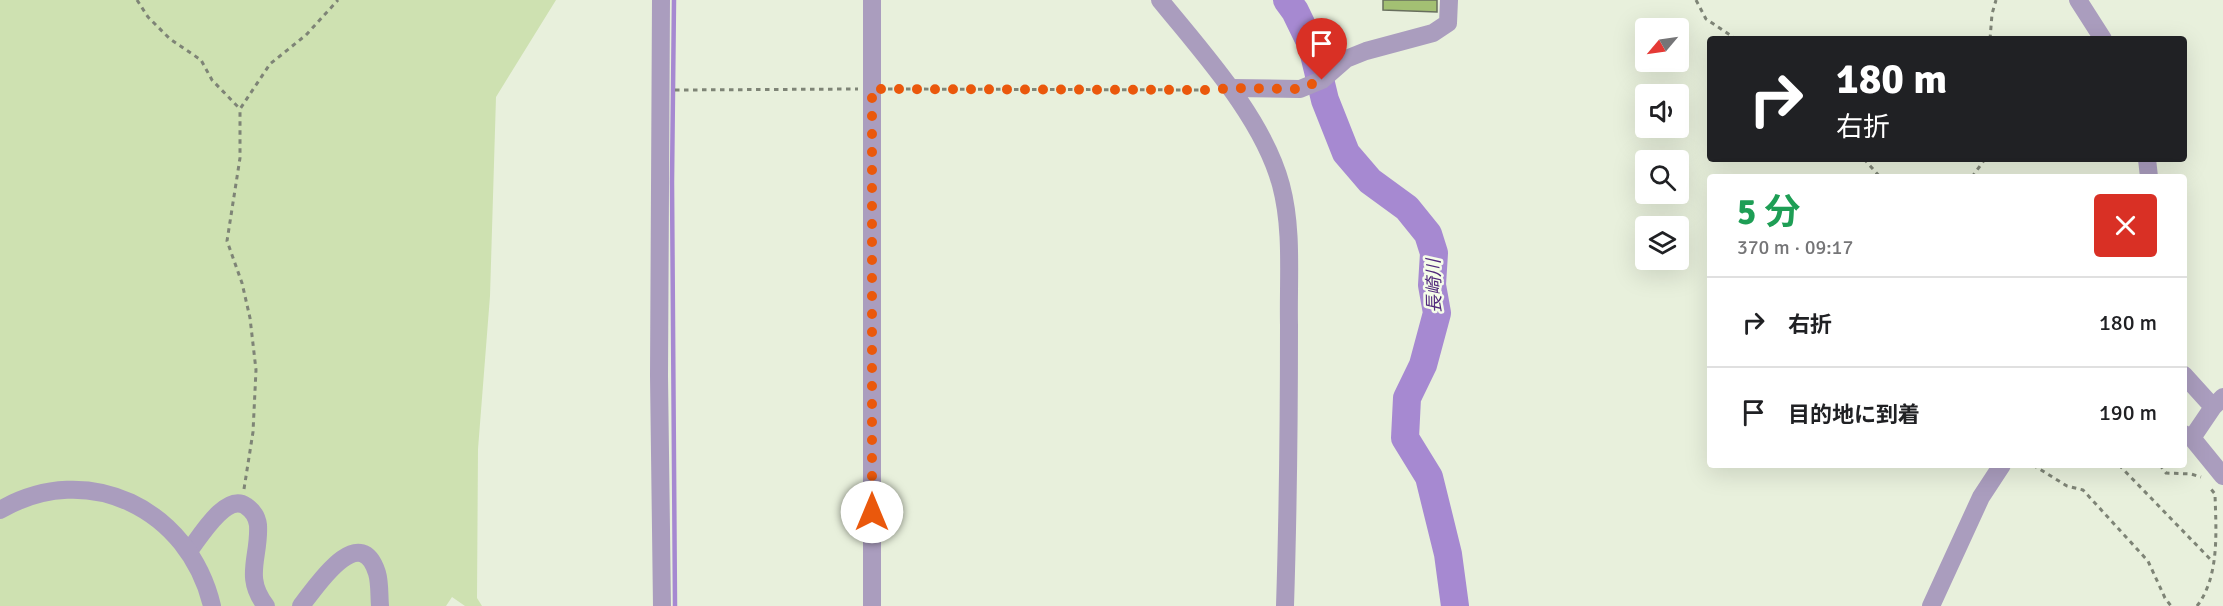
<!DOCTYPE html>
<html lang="ja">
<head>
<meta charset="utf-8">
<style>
	:root { --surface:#fff; --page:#f2f2f2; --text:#202124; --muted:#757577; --line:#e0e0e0 }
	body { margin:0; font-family:Signika,"Noto Sans JP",sans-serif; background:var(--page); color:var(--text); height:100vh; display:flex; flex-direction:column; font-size:22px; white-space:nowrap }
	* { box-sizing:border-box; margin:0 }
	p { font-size:20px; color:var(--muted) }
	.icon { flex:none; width:33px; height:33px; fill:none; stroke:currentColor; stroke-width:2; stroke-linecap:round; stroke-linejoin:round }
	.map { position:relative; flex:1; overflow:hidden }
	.details { position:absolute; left:1707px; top:174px; width:480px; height:294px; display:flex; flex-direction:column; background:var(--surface); border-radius:6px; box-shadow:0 6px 24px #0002 }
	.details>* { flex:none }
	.top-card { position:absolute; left:1707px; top:36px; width:480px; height:126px; border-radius:6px; box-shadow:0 6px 24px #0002; background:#202124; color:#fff; overflow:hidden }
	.needle { width:39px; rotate:241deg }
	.buttons { position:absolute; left:1635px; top:18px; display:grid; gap:12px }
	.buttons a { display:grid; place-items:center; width:54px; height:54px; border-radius:6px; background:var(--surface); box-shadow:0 6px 24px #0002; font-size:30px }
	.pin { position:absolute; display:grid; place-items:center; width:51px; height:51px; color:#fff; margin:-62px -26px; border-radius:50% 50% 50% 0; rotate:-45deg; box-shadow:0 0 6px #0007 }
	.pin .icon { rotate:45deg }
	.me { position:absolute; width:66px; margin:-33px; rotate:0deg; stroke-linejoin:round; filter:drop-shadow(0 0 4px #0008) }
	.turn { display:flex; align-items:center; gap:21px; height:126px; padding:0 30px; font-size:27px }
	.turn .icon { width:78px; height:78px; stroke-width:2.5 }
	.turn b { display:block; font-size:42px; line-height:51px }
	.round { display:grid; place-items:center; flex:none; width:63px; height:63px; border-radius:6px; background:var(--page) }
	.head { display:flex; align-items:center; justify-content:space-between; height:102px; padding:0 30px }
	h1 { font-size:36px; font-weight:700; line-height:45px; color:#1e9e55 }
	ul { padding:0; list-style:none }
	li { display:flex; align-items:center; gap:18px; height:90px; padding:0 30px; border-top:2px solid var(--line) }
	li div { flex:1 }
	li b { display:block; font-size:22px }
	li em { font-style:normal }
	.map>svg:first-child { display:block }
	.green { fill:#cee1b1 }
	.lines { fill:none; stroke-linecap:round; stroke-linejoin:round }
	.stream { stroke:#a689d1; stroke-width:4.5 }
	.river { stroke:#a689d1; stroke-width:28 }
	.building { fill:#a3c073; stroke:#686f5e; stroke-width:1.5 }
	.path { stroke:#7e8476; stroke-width:3; stroke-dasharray:4.5 4.5; stroke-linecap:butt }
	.minor { stroke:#aa9dbe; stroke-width:18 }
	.tertiary { stroke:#aa9dbe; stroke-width:18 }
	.route { stroke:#ea580c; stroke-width:10; stroke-dasharray:0 18 }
	.labels { text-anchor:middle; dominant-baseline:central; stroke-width:5; stroke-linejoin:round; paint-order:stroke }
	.water-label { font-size:18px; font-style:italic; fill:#50287c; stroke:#f5fde9 }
</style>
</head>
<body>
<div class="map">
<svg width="2223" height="606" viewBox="0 0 2223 606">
	<rect width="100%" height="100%" fill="#e8f0dc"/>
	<!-- green -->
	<path class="green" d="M 0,0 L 556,0 L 496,97 L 490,296 L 478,449 L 477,598 L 482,606 L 465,606 L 452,597 L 446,606 L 0,606 Z"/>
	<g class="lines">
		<!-- stream -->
		<path class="stream" d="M 674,0 L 672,182 L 675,606"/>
		<!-- river -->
		<path class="river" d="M 1287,0 L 1295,11 L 1312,46 L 1325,100 L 1346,153 L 1370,181 L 1407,208 L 1428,234 L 1434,253 L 1432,285 L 1437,313 L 1423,365 L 1407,398 L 1405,438 L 1429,477 L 1448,554 L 1455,606"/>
	</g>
	<!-- building -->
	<path class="building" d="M 1383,0 L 1437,0 L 1437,12 L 1383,10 Z"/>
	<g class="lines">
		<!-- path -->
		<path class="path" d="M 137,0 L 148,17 L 170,39 L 201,60 L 212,80 L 240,109
			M 1696,0 L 1706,19 L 1736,39
			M 1990,39 L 1992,14 L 1996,0
			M 888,89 L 1212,90
			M 675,90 L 858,89
			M 1864,159 L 1880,177
			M 1972,177 L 1985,159
			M 2033,465 L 2067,486 L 2083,490 L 2148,561 L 2165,598 L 2171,606
			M 2119,465 L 2212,561
			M 2160,465 L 2166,473 L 2191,474 L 2201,477
			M 244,489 L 253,432 L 256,370 L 250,318 L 242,283 L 227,241 L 240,158 L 240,109 L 270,64 L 306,35 L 338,0
			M 2197,606 C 2220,576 2216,530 2215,494 L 2211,489"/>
		<!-- minor -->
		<path class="minor" d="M 661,0 L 659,376 L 662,606
			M 872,0 L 872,606
			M 1231,88 L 1300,89 L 1322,80 L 1346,59 L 1366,51 L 1433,33 L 1448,23 L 1449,0
			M 189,551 C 200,537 226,492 246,506 C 252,510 257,517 258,525 C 260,557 243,577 266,606
			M 301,606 C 315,588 360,519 377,573 C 380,583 379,595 380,606"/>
		<!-- tertiary -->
		<path class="tertiary" d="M 1160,0 C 1203,53 1263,118 1281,185 C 1293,230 1288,279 1289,325 C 1289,419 1288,512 1285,606
			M 2078,0 L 2103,39
			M 2147,159 L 2149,177
			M 2184,375 L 2213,407
			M 2184,434 L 2192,438 L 2223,476
			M 2192,438 L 2213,407 L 2223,397
			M 0,510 C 88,459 189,509 212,606
			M 1931,606 L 1981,497 L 2002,465"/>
	</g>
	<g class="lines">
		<!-- route -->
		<path class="route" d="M 872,512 L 872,89 L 1212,90 L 1231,88 L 1300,89 L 1322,80"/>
	</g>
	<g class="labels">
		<!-- water labels -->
		<g class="water-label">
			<text transform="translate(1434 286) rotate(-91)">長崎川</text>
		</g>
	</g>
</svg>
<div class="buttons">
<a><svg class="needle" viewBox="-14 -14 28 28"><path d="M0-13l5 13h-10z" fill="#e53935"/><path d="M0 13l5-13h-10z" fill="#757577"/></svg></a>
<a><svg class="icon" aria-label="sound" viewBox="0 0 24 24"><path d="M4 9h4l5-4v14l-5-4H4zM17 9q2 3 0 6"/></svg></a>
<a><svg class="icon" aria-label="search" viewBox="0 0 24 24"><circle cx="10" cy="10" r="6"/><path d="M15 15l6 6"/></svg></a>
<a><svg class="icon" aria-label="layers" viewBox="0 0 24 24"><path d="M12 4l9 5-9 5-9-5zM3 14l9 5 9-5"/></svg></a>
</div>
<div class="pin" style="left:1322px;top:80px;background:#d93025"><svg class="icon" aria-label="arrive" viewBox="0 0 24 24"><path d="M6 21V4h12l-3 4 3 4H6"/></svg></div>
<svg class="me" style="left:872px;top:512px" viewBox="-20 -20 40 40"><circle r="19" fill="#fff"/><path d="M0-13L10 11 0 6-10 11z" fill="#ea580c"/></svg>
<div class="top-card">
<div class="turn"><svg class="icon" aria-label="right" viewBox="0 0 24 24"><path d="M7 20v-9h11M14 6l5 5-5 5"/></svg><div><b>180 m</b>右折</div></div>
</div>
<section class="details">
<div class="head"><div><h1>5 分</h1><p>370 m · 09:17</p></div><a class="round" style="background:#d93025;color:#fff"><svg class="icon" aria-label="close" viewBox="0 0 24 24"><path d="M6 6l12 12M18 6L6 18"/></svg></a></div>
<ul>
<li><svg class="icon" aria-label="right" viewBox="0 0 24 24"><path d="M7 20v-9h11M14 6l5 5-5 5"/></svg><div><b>右折</b></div><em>180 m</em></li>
<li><svg class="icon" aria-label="arrive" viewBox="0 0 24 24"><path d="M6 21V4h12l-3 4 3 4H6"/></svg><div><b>目的地に到着</b></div><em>190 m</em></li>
</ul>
</section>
</div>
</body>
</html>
